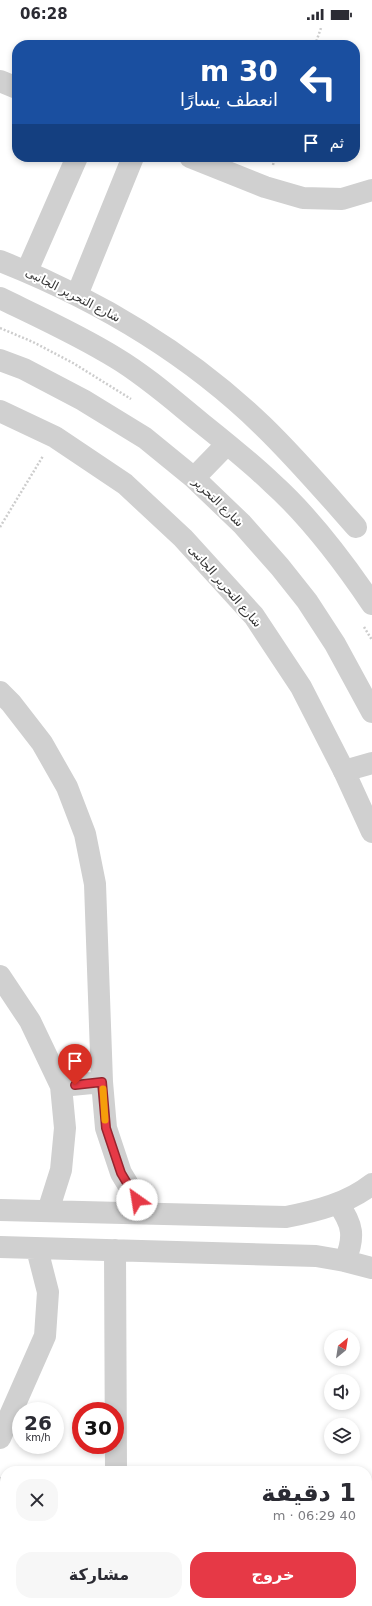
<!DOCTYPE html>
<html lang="ar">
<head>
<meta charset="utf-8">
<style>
	:root { --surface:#fff; --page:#f7f7f7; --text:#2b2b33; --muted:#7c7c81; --accent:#e63946 }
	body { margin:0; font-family:"DejaVu Sans",Cairo,sans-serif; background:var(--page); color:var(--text); direction:rtl; height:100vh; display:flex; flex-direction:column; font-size:15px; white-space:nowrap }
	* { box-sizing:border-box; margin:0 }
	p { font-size:13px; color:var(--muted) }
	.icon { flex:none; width:22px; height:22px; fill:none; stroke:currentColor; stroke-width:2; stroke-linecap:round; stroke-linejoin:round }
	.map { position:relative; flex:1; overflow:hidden; direction:ltr }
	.details { position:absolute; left:0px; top:1438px; width:372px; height:140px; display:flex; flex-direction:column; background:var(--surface); border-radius:16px 16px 0 0; box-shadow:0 2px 6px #0003; direction:rtl }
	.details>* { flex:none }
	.banner { position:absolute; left:12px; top:12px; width:348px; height:122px; border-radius:16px; box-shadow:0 2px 6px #0003; direction:rtl; background:#1a4fa0; color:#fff; overflow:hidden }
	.needle { width:26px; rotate:30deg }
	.buttons { position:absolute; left:324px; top:1302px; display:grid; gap:8px }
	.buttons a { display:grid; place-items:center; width:36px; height:36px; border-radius:50%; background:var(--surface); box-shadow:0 2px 6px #0003; font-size:20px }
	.speed { position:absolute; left:12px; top:1374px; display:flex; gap:8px; font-size:20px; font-weight:700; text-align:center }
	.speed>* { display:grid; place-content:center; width:52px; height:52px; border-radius:50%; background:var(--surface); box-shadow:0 2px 6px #0003; line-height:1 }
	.speed small { font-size:10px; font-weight:400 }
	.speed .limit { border:6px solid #d22; background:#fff; color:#111 }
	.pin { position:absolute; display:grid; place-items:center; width:34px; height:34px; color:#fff; margin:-41px -17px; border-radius:50% 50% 50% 0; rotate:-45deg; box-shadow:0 0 4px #0007 }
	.pin .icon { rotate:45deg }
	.me { position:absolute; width:44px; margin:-22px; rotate:328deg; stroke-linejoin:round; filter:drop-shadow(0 0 3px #0008) }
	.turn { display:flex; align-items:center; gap:14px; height:84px; padding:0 16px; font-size:18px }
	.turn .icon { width:52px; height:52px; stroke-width:2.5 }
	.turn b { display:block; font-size:28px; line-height:34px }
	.then { display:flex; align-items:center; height:38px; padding:0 16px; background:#0003; gap:8px; font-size:15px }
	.round { display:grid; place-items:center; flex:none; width:42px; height:42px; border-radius:16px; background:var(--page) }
	.headline { display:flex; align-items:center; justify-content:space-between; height:68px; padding:0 16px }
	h1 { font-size:24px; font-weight:600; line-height:30px }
	.cta { display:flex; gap:8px; margin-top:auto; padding:8px 16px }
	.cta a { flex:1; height:46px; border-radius:16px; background:var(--accent); color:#fff; font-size:16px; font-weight:600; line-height:46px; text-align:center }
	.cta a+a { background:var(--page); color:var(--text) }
	.status { display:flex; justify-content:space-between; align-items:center; height:28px; padding:0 20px; background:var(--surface); direction:ltr }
	.status svg { height:11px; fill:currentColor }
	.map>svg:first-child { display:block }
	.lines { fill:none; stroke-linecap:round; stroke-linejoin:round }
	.path { stroke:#cdcdcd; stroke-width:2.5; stroke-dasharray:2 2; stroke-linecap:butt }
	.minor { stroke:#d0d0d0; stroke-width:22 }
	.tertiary { stroke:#d0d0d0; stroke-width:22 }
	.route-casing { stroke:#96252e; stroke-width:10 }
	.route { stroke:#e63946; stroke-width:7 }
	.slow { stroke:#f59e0b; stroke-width:7 }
	.labels { text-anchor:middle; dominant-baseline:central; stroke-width:4; stroke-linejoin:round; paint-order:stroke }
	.street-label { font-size:12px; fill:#333; stroke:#fff }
</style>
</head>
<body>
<div class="status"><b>06:28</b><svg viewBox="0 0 49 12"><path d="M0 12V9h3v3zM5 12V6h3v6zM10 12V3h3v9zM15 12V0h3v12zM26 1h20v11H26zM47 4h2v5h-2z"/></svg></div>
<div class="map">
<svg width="372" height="1578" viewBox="0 0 372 1578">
	<rect width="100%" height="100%" fill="#fff"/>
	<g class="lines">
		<!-- path -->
		<path class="path" d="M 315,17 L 321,0
			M 273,137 L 275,129
			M 0,300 L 33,314 L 73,335 L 131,371
			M 0,499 L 43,428
			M 364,599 L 372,612"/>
		<!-- minor -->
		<path class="minor" d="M 0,53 L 17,60
			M 190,129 L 265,159 L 303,170 L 342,171 L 372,162
			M 0,233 C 96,271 189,326 263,398 C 296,430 326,465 356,499
			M 27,243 L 77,129
			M 77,267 L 133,129
			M 0,383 L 55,409 L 125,456 L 183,510 L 254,588 L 301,659 L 344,743 L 372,804
			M 0,664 L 11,675 L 42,715 L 67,759 L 85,806 L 95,856 L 102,1054 L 106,1100 L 121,1145 L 145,1185
			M 0,948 L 30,993 L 61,1058 L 65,1100 L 61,1142 L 48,1183
			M 61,1058 L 102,1054
			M 338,1176 C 353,1196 355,1209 345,1233
			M 0,1182 L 286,1189 C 317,1183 348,1175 372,1156
			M 0,1219 L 316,1228 L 345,1233 L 372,1240
			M 115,1222 L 116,1443
			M 0,1410 L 45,1308 L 48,1264 L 37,1221
			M 0,1460 L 5,1464
			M 119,1573 L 119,1578"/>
		<!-- tertiary -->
		<path class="tertiary" d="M 0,270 C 39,289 79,307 116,330 C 146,348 173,372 200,394 C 225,414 249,433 272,455 C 311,490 343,533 372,576
			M 0,332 L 24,341 L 83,372 L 145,410 L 194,450 L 242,496 L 280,539 L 307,573 L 335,616 L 372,684
			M 194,450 L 227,416
			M 344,743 L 372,735"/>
	</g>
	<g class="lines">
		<!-- route casing -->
		<g class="route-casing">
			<path id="route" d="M 75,1057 L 102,1054 L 106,1100 L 121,1145 L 137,1172"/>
		</g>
		<!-- route -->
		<use href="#route" class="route"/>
		<!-- slow -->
		<path class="slow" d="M 103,1061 L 105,1092"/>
	</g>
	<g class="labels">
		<!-- street labels -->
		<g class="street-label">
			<text transform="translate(73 267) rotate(27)">شارع التحرير الجانبى</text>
			<text transform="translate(218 474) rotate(44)">شارع التحرير</text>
			<text transform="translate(225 558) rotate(49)">شارع التحرير الجانبى</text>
		</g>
	</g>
</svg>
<div class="buttons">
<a><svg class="needle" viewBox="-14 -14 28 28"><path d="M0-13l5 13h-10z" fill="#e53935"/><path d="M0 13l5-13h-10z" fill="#7c7c81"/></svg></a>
<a><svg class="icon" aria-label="sound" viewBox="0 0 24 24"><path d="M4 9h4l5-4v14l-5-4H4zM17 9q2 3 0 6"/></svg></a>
<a><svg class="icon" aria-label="layers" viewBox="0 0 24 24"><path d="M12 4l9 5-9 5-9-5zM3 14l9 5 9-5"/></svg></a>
</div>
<div class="speed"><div>26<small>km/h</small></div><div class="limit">30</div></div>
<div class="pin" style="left:75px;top:1057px;background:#d93025"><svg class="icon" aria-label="arrive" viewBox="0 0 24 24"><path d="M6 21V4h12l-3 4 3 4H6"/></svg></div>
<svg class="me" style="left:137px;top:1172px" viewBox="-20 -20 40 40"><circle r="19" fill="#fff"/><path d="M0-13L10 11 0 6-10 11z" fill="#e63946"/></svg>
<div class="banner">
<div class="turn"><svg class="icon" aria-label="left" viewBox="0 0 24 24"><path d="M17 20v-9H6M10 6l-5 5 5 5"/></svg><div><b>30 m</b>انعطف يسارًا</div></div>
<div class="then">ثم<svg class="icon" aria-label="arrive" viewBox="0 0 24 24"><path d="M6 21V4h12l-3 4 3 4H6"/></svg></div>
</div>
<section class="details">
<div class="headline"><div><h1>1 دقيقة</h1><p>40 m · 06:29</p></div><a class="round"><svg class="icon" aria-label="close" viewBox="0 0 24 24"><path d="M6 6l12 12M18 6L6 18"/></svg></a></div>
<div class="cta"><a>خروج</a><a>مشاركة</a></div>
</section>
</div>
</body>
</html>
